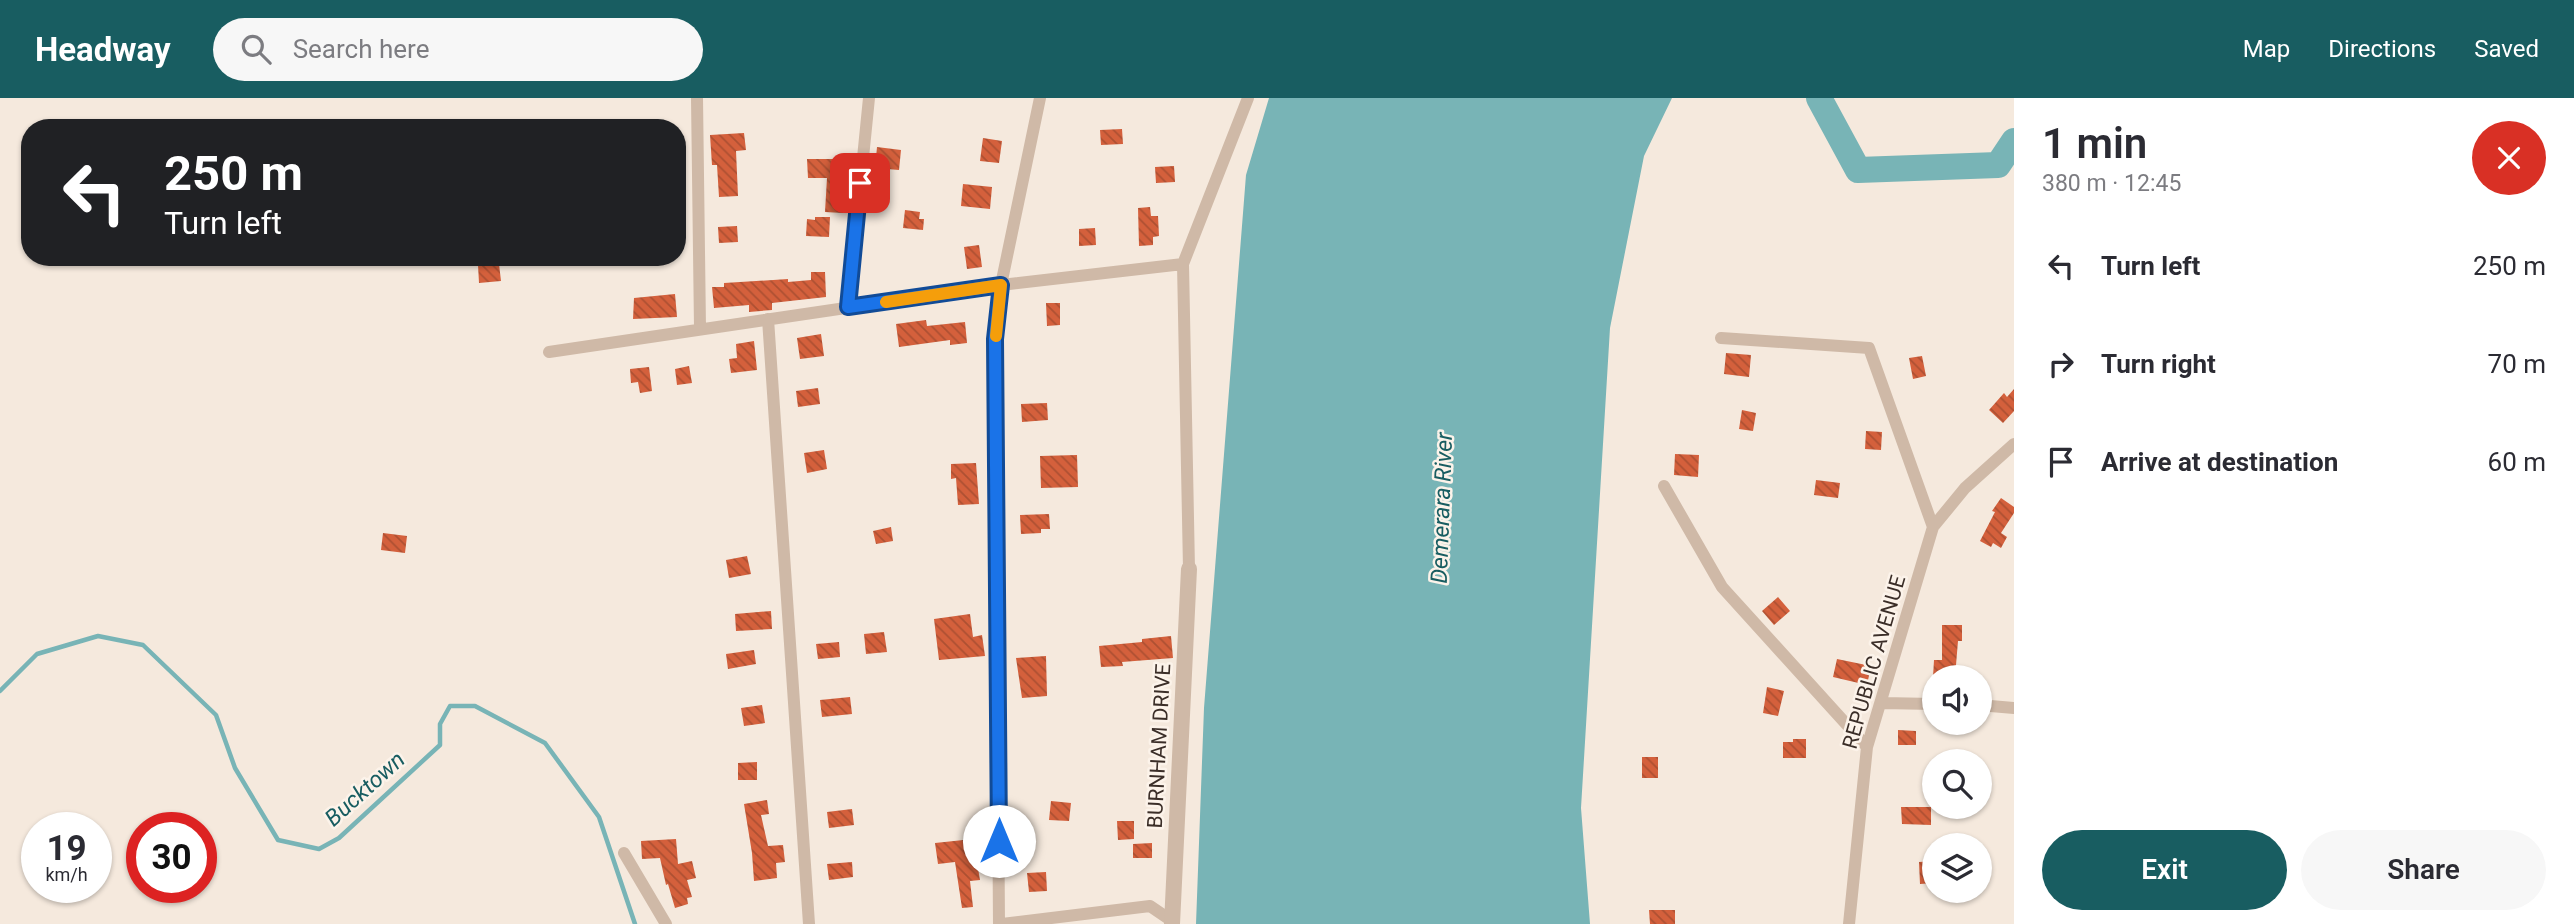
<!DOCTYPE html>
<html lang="en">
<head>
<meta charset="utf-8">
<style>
	:root { --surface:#fff; --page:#f7f7f7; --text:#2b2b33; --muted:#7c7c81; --accent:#185d61 }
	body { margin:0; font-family:Roboto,sans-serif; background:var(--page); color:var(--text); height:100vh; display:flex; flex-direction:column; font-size:26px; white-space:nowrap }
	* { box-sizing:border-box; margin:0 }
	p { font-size:23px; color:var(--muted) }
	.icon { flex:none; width:38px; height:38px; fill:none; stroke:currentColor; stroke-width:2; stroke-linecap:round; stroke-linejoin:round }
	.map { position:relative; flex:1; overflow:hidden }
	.side { display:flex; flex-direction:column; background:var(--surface); width:560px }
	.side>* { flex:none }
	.top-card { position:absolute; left:21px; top:21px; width:665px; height:147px; border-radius:28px; box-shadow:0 2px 5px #0004; background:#202124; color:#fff; overflow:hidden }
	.fabs { position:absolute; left:1922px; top:567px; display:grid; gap:14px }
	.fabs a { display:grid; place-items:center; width:70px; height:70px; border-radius:50%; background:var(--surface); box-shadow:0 2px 5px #0004; font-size:35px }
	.speed { position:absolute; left:21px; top:714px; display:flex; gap:14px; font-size:35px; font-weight:700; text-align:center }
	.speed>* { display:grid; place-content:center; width:91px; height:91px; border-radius:50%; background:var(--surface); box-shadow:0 2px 5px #0004; line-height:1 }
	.speed small { font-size:18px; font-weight:400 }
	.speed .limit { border:10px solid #d22; background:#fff; color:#111 }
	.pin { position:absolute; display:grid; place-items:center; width:60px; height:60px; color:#fff; margin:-30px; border-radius:14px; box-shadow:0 4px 10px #0006 }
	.me { position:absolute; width:77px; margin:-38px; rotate:0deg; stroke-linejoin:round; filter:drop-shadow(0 0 5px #0008) }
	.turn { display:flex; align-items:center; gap:24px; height:147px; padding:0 28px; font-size:32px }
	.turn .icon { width:91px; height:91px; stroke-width:2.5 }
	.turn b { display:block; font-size:49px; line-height:60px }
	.round { display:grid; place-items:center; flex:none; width:74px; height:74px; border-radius:37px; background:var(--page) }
	.head { display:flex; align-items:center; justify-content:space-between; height:119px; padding:0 28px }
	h1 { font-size:42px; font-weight:600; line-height:52px }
	.action { display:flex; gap:14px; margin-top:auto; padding:14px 28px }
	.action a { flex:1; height:80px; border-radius:42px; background:var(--accent); color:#fff; font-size:28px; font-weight:600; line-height:80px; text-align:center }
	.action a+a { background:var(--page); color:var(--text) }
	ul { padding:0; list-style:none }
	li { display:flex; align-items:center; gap:21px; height:98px; padding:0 28px }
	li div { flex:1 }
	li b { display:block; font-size:26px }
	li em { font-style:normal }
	header { display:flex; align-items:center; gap:42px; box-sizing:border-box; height:98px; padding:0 35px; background:var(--accent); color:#fff }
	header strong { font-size:33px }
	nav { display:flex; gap:38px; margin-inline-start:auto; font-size:24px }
	.search { width:490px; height:63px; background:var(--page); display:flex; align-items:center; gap:18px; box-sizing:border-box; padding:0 24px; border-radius:38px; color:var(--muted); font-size:26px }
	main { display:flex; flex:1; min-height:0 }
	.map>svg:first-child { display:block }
	.water { fill:#78b4b6 }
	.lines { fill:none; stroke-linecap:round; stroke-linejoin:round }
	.stream { stroke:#78b4b6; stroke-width:4.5 }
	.river { stroke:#78b4b6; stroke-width:26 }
	.building { fill:url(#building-back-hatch) }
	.minor { stroke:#cfb9a7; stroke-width:12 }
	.tertiary { stroke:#cfb9a7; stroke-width:16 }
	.route-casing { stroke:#114b97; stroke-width:18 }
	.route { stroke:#1a73e8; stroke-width:12 }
	.slow { stroke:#f59e0b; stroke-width:12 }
	.labels { text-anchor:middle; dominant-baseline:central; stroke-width:5; stroke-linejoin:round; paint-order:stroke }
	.street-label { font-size:21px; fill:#3b2e28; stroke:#fcf3ea }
	.water-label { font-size:23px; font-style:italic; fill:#185d61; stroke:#fcf3ea }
</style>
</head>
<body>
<header>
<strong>Headway</strong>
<div class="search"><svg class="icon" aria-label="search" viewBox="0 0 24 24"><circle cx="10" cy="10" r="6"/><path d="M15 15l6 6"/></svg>Search here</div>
<nav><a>Map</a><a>Directions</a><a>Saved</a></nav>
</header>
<main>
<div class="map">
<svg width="2014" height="826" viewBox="0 0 2014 826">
	<defs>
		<pattern id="building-back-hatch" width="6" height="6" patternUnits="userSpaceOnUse" patternTransform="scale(1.75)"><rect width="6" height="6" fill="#d4603c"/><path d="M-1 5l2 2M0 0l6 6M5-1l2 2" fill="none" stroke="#ad5032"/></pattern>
	</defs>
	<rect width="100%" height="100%" fill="#f5e9dd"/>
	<!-- water -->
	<path class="water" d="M 1269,0 L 1672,0 L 1644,58 L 1610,230 L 1581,710 L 1590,826 L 1196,826 L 1204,610 L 1246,77 Z"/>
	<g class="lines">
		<!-- stream -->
		<path class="stream" d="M 0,593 L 37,556 L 98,538 L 143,547 L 216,617 L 235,670 L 278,742 L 319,751 L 339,740 L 440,647 L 440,626 L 450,608 L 475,608 L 545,645 L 599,719 L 635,826"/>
		<!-- river -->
		<path class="river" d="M 1819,0 L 1858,72 L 1998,67 L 2014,43"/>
	</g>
	<!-- building -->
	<path class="building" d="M 1122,31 L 1123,46 L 1101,47 L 1100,32 Z
		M 744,35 L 746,52 L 736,53 L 738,98 L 719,99 L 717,67 L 712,67 L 710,37 Z
		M 983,40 L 1002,43 L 999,65 L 980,63 Z
		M 877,49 L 901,52 L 899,72 L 875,70 Z
		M 807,61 L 843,61 L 843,115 L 825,114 L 827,80 L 808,80 Z
		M 1174,68 L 1175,84 L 1156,85 L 1155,69 Z
		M 963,86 L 992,89 L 990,111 L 961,108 Z
		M 1150,109 L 1151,118 L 1158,118 L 1159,138 L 1153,139 L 1153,147 L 1139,148 L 1138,110 Z
		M 905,112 L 920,114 L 919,121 L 924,121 L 923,132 L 903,130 Z
		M 815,119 L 830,119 L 829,139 L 806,138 L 807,121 L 815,122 Z
		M 737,128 L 738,144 L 719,145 L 718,129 Z
		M 1095,130 L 1096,147 L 1079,148 L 1079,131 Z
		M 979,147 L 982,169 L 967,171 L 964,149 Z
		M 499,166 L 501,183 L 479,185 L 478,167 Z
		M 811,174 L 825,174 L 826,199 L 772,205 L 772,212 L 749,214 L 749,207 L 714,210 L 712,189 L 724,189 L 724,185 L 788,181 L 788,184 L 811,182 Z
		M 675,196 L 677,219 L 633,221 L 634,200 Z
		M 1046,205 L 1060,205 L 1060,227 L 1047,228 Z
		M 926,222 L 927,228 L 965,224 L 967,245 L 950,247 L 950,242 L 899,249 L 896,226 Z
		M 821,236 L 824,258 L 800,261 L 797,240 Z
		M 754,243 L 757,272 L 731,275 L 729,261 L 737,260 L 736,246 Z
		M 1726,255 L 1751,257 L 1749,279 L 1724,276 Z
		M 1922,258 L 1926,278 L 1913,281 L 1909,260 Z
		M 689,268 L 692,285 L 677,287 L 675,271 Z
		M 649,269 L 652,293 L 640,295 L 638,284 L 631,285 L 630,271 Z
		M 818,290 L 820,306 L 798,309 L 796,293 Z
		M 2014,291 L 2014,313 L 2003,325 L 1989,312 L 2004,295 L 2007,299 Z
		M 1047,305 L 1048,322 L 1022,324 L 1021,306 Z
		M 1742,312 L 1756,315 L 1753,333 L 1739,331 Z
		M 1866,333 L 1882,334 L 1881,352 L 1865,351 Z
		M 824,352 L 827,371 L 807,375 L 804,355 Z
		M 1675,356 L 1699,357 L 1698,379 L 1674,377 Z
		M 1077,357 L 1078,389 L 1041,390 L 1040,358 Z
		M 976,365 L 979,406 L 958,407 L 956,380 L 951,381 L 951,366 Z
		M 1816,382 L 1840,385 L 1838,400 L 1814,397 Z
		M 2001,400 L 2014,409 L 2014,415 L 2001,435 L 2007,439 L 2001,450 L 1993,445 L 1991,449 L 1980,443 L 1995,414 L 1992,413 Z
		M 1049,416 L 1050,431 L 1041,431 L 1041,435 L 1021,436 L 1020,417 Z
		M 891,429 L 893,443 L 876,446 L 873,433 Z
		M 383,435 L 407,438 L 405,455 L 381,452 Z
		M 747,458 L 751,476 L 729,480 L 726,462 Z
		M 1778,499 L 1790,513 L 1774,527 L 1762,513 Z
		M 771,513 L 772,531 L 736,533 L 735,516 Z
		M 970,516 L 973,539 L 982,537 L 985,558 L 939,562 L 934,521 Z
		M 1942,527 L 1962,527 L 1962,543 L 1958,543 L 1955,579 L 1933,579 L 1934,562 L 1942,562 Z
		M 884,534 L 887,554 L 866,556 L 864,536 Z
		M 1171,538 L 1173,560 L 1122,564 L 1123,568 L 1101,569 L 1099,548 L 1142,544 L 1142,541 Z
		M 839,544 L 840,559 L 818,561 L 816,546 Z
		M 754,552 L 756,566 L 728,571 L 726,556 Z
		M 1046,558 L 1047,598 L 1022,600 L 1016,560 Z
		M 1837,561 L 1871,568 L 1867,587 L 1833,579 Z
		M 1767,589 L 1784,593 L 1778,618 L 1763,615 Z
		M 850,599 L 852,616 L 822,619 L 820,602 Z
		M 762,607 L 765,625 L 744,628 L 741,610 Z
		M 1898,632 L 1916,633 L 1916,647 L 1898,647 Z
		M 1793,641 L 1806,641 L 1806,660 L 1783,660 L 1783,644 L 1793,644 Z
		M 1642,659 L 1658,659 L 1658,680 L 1642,680 Z
		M 757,664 L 757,682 L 738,682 L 738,665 Z
		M 767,702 L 769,716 L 761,717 L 768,748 L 783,747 L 785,764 L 776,765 L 777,780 L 754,783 L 752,755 L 744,706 Z
		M 1051,703 L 1071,705 L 1069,723 L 1049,722 Z
		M 1901,709 L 1931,709 L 1931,727 L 1902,726 Z
		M 852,711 L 854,727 L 829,730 L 827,714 Z
		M 1117,723 L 1134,723 L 1134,741 L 1118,742 Z
		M 676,741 L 678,766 L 692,763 L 696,780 L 687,782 L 692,799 L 687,800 L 688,806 L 675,810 L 668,786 L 666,787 L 660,760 L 642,761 L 641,743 Z
		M 973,741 L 980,782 L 970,783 L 973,809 L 962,810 L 955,764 L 938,766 L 935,745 Z
		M 1152,745 L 1152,760 L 1133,760 L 1133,746 Z
		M 1933,763 L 1934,785 L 1920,786 L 1919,764 Z
		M 852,764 L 853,779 L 829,782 L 827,766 Z
		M 1046,774 L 1047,793 L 1029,794 L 1027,775 Z
		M 1649,812 L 1675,812 L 1675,826 L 1650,826 Z"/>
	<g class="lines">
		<!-- minor -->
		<path class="minor" d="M 697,0 L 700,230
			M 1183,166 L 1189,471
			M 848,209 L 869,0
			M 768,221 L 809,826
			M 1721,240 L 1869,250 L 1933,429
			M 549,254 L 1001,187 L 1183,166 L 1248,0
			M 1664,388 L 1722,489 L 1867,649
			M 1882,605 L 1934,606
			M 1979,607 L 2014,610
			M 624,755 L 666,826
			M 999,826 L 995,241 L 1001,187 L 1040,0
			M 1002,826 L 1150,808 L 1172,823
			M 1849,826 L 1867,649 L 1933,429 L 1965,390 L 2014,346"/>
		<!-- tertiary -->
		<path class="tertiary" d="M 1172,826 L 1189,471"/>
	</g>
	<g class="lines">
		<!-- route casing -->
		<g class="route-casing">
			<path id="route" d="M 860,85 L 848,209 L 1001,187 L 995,241 L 999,743"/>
		</g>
		<!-- route -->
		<use href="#route" class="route"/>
		<!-- slow -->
		<path class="slow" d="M 886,204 L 1001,187 L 996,238"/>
	</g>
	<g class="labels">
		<!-- street labels -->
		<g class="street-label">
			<text transform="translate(1874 564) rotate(-74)">REPUBLIC AVENUE</text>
			<text transform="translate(1159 648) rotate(-87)">BURNHAM DRIVE</text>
		</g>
		<!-- water labels -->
		<g class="water-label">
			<text transform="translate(1442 410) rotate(-88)">Demerara River</text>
			<text transform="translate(365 691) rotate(-42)">Bucktown</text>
		</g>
	</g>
</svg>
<div class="fabs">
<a><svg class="icon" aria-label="sound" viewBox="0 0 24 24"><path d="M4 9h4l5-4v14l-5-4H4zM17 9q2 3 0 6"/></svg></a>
<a><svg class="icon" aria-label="search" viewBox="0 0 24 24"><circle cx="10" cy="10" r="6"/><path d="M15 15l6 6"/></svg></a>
<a><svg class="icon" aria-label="layers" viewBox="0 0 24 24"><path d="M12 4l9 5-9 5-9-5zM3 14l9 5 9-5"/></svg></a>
</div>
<div class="speed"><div>19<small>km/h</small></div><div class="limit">30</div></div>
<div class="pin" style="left:860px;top:85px;background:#d93025"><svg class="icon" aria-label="arrive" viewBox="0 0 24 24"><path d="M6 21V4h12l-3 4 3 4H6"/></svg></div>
<svg class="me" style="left:999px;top:743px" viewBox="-20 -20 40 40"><circle r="19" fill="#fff"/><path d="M0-13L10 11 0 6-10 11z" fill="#1a73e8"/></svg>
<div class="top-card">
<div class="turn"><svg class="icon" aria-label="left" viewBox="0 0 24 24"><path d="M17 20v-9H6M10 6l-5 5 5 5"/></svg><div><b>250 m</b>Turn left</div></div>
</div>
</div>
<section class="side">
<div class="head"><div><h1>1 min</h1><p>380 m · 12:45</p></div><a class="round" style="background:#d93025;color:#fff"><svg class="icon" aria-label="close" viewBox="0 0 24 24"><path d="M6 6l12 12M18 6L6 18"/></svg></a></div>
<ul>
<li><svg class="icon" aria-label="left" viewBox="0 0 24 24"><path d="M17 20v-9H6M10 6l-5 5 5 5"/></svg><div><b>Turn left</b></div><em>250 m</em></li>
<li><svg class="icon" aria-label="right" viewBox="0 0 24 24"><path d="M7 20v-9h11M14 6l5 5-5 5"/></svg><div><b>Turn right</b></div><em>70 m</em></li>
<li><svg class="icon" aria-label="arrive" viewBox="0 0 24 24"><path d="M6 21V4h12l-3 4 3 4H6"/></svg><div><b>Arrive at destination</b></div><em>60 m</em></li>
</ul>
<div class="action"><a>Exit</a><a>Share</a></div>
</section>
</main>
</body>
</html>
